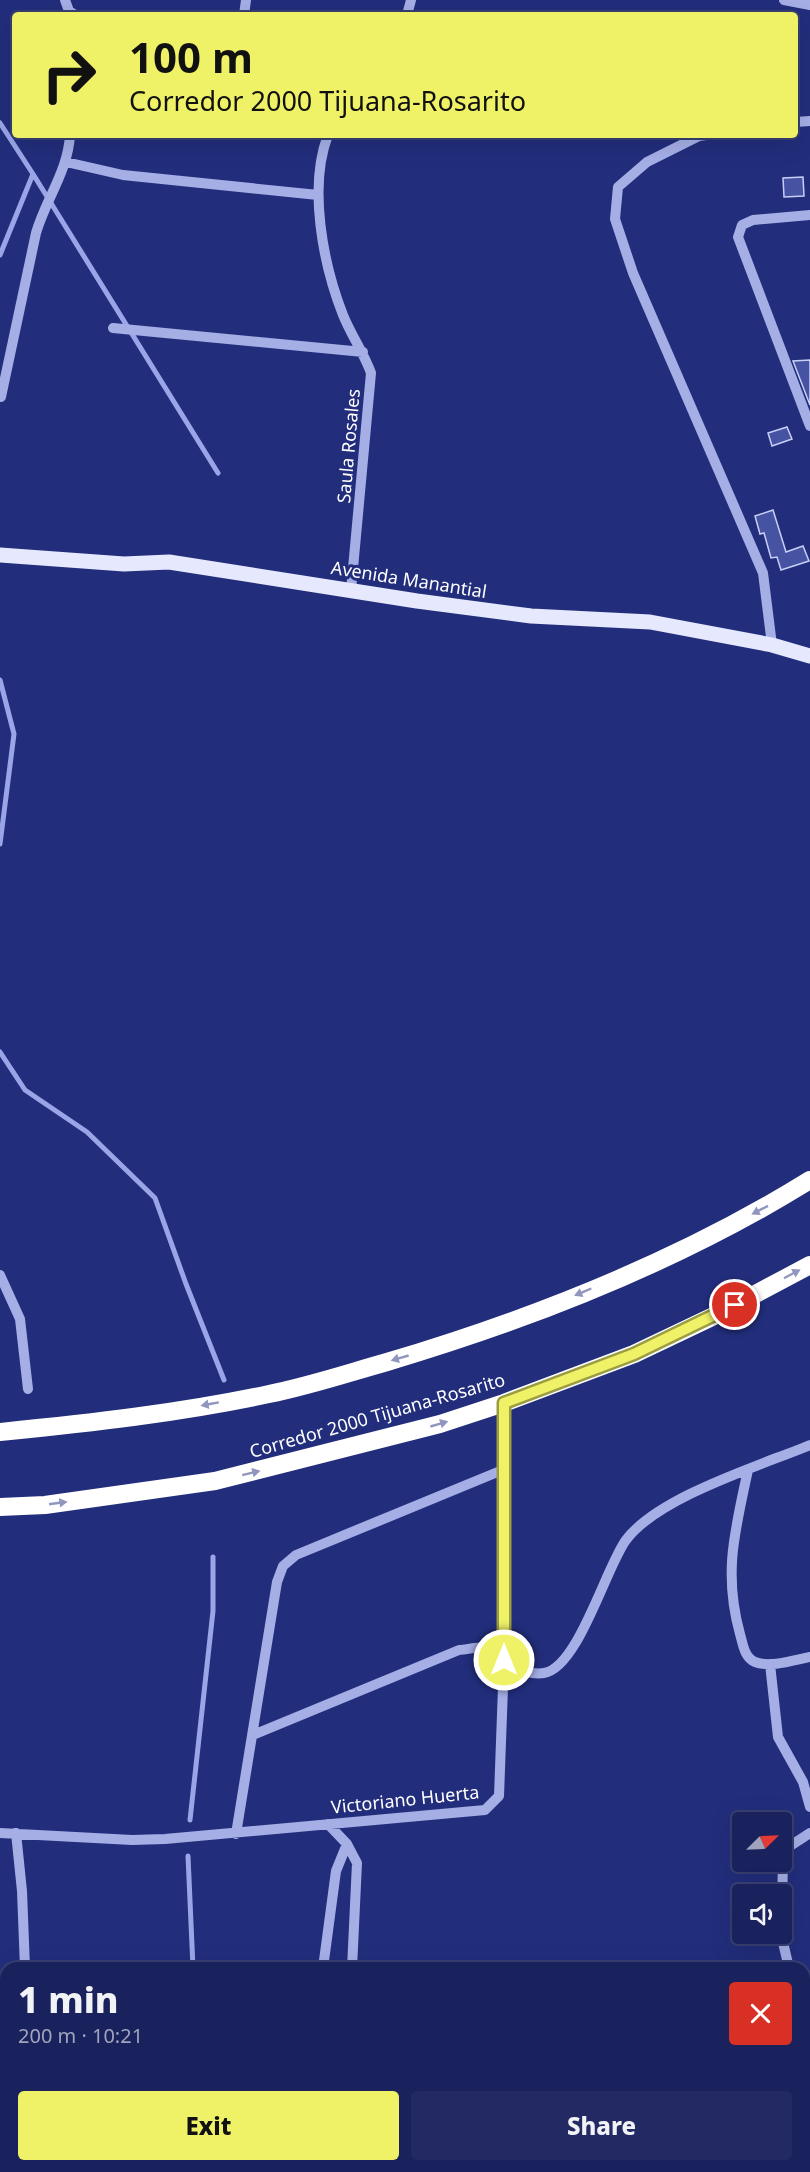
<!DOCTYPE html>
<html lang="en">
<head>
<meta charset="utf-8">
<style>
	:root { --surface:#1a225d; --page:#232a63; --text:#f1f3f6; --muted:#9fa4bc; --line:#383f72; --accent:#eff267 }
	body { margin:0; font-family:"Noto Sans",sans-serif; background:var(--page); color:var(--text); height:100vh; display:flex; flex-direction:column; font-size:22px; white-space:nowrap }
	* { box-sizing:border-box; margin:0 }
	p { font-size:20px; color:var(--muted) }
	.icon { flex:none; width:33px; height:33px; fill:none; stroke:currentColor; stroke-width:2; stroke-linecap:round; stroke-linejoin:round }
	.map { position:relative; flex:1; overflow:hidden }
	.sheet { position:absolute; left:0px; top:1962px; width:810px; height:210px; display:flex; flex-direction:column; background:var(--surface); border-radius:18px 18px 0 0; box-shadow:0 6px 24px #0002,0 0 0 2px var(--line) }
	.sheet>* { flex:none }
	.hud { position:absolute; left:12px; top:12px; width:786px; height:126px; border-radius:6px; box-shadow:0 6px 24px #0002,0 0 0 2px var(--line); background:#eff267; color:#111; overflow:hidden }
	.needle { width:39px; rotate:66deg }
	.controls { position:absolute; left:732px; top:1812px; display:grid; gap:12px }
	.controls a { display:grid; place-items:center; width:60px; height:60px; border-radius:6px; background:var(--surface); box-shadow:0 6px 24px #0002,0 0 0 2px var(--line); font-size:30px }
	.pin { position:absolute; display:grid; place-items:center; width:51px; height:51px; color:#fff; margin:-26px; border:3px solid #fff; border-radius:50%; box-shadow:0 2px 6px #0007 }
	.me { position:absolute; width:66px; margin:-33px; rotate:0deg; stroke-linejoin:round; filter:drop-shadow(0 0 4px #0008) }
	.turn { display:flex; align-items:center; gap:21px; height:126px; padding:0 18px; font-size:27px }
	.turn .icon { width:78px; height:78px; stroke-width:2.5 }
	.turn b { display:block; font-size:42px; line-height:51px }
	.round { display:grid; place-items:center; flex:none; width:63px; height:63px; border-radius:6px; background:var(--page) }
	.headline { display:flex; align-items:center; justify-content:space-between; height:102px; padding:0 18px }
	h1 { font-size:36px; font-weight:800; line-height:45px }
	.cta { display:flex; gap:12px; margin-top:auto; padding:12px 18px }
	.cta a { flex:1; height:69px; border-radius:6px; background:var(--accent); color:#111; font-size:24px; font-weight:800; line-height:69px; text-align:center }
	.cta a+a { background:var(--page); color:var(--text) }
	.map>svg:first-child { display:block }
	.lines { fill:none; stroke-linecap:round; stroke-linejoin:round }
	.stream { stroke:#99a5e7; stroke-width:5 }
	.building { fill:#4653a3; stroke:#c8cff5; stroke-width:1.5 }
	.minor { stroke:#a5afe6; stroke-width:10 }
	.major { stroke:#e6e8fd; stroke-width:15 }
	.highway { stroke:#fff; stroke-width:18 }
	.oneway { fill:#9096be }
	.route-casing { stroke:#9b9d43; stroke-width:15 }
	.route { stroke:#eff267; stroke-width:10 }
	.labels { text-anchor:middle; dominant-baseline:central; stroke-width:6; stroke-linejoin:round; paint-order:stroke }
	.street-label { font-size:18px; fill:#fff; stroke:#222e7c }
</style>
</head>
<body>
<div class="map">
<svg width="810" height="2172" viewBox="0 0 810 2172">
	<rect width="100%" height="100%" fill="#222e7c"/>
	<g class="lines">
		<!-- stream -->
		<path class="stream" d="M 0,123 L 33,174 L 0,255
			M 33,174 L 218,473
			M 0,680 L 14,734 L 0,844
			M 0,1052 L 25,1090 L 87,1132 L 155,1198 L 186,1284 L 224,1380
			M 190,1820 L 213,1611 L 213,1557
			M 188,1856 L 193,1968
			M 197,2166 L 198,2172"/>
	</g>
	<!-- building -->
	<path class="building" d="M 803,177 L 804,196 L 784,197 L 783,178 Z
		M 810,360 L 810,405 L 793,361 Z
		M 787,427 L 792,439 L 772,446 L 768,433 Z
		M 773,510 L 786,552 L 803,546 L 809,561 L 781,570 L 777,557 L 771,558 L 764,533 L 760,534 L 755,516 Z"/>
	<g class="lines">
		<!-- minor -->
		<path class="minor" d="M 65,0 L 69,11 L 75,15
			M 784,0 L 810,5
			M 244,15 L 246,0
			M 407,15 L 411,0
			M 795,122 L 810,121
			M 328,135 C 308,187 323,264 343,315 C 351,335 364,353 371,373 L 351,590
			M 706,135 L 699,136 L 647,162 L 618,187 L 615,219 L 633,273 L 763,573 L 772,645
			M 66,162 L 123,175 L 318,195
			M 810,215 L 753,220 L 742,225 L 738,237 L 810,426
			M 113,328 L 363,352
			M 1,397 L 36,233 C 46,199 68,171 70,135
			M 0,1275 L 20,1319 L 28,1389
			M 748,1470 C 735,1531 723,1573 740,1634 C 743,1644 744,1657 755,1662 C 771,1668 794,1660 810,1657
			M 770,1664 L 778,1737 L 803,1782 L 810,1807
			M 253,1735 L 459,1650 C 466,1650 474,1647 481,1648 C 503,1651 518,1677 544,1673 C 578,1668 606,1567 626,1540 C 658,1497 759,1466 810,1445
			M 328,1824 L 347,1844 L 357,1863 L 352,1968
			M 0,1833 L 132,1840 L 165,1839 L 485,1810 L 499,1796 L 504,1660 L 504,1403
			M 16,1833 L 22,1891 L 25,1968
			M 236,1834 L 277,1582 L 283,1566 L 296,1555 L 505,1469
			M 782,1913 L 783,1857 L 790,1846 L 810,1833
			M 781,1934 L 789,1968
			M 323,1968 L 336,1871 L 347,1844
			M 804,1998 L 810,2006
			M 804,2040 L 810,2031
			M 804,2132 L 810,2133
			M 0,2134 L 6,2100
			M 367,2166 L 369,2172
			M 300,2172 L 300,2166
			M 683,2172 L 691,2166"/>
		<!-- major -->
		<path class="major" d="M 0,555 L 124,564 L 169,562 L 417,601 L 531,616 L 650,622 L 772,645 L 810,656"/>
		<!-- highway -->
		<path class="highway" d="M 0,1432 C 90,1423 180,1413 269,1394 C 309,1386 348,1373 387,1362 C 532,1319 681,1260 810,1180
			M 0,1507 L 45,1505 L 215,1481 L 440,1424 L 504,1403 L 634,1354 L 716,1315 L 810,1265"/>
	</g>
	<!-- one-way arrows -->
	<defs><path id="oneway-solid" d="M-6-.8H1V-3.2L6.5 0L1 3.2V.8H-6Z" transform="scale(1.5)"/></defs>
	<g class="oneway">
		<use href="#oneway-solid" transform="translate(760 1210) rotate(153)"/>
		<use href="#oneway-solid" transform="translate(792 1274) rotate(-28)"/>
		<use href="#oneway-solid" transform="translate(583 1292) rotate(157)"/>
		<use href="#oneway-solid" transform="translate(400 1358) rotate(164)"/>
		<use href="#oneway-solid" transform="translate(210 1404) rotate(170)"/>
		<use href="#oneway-solid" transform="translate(439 1424) rotate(-16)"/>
		<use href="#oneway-solid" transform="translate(251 1473) rotate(-14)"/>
		<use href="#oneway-solid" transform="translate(58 1503) rotate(-8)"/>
	</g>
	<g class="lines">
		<!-- route casing -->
		<g class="route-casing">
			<path id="route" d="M 504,1660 L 504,1403 L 634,1354 L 735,1305"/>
		</g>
		<!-- route -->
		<use href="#route" class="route"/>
	</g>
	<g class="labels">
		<!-- street labels -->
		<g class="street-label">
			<text transform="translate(348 446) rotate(-85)">Saula Rosales</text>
			<text transform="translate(409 579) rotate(9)">Avenida Manantial</text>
			<text transform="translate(377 1415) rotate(-16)">Corredor 2000 Tijuana-Rosarito</text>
			<text transform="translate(405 1799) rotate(-6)">Victoriano Huerta</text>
		</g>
	</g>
</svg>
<div class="controls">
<a><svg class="needle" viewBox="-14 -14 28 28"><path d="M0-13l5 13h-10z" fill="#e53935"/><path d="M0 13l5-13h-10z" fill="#9fa4bc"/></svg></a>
<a><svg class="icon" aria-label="sound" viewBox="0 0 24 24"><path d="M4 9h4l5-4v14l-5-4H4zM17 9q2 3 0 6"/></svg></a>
</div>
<div class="pin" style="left:735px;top:1305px;background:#d93025"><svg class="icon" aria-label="arrive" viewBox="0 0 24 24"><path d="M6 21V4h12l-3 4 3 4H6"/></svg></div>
<svg class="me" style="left:504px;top:1660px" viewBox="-20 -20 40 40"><circle r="17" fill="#eff267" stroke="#fff" stroke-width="3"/><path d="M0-11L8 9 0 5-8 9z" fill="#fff"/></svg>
<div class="hud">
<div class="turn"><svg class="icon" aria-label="right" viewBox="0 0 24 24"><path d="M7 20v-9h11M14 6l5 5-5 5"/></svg><div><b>100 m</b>Corredor 2000 Tijuana-Rosarito</div></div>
</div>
<section class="sheet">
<div class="headline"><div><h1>1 min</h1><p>200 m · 10:21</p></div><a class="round" style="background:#d93025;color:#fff"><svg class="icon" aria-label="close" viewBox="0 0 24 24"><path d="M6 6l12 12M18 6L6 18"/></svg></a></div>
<div class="cta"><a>Exit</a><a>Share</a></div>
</section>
</div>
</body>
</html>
